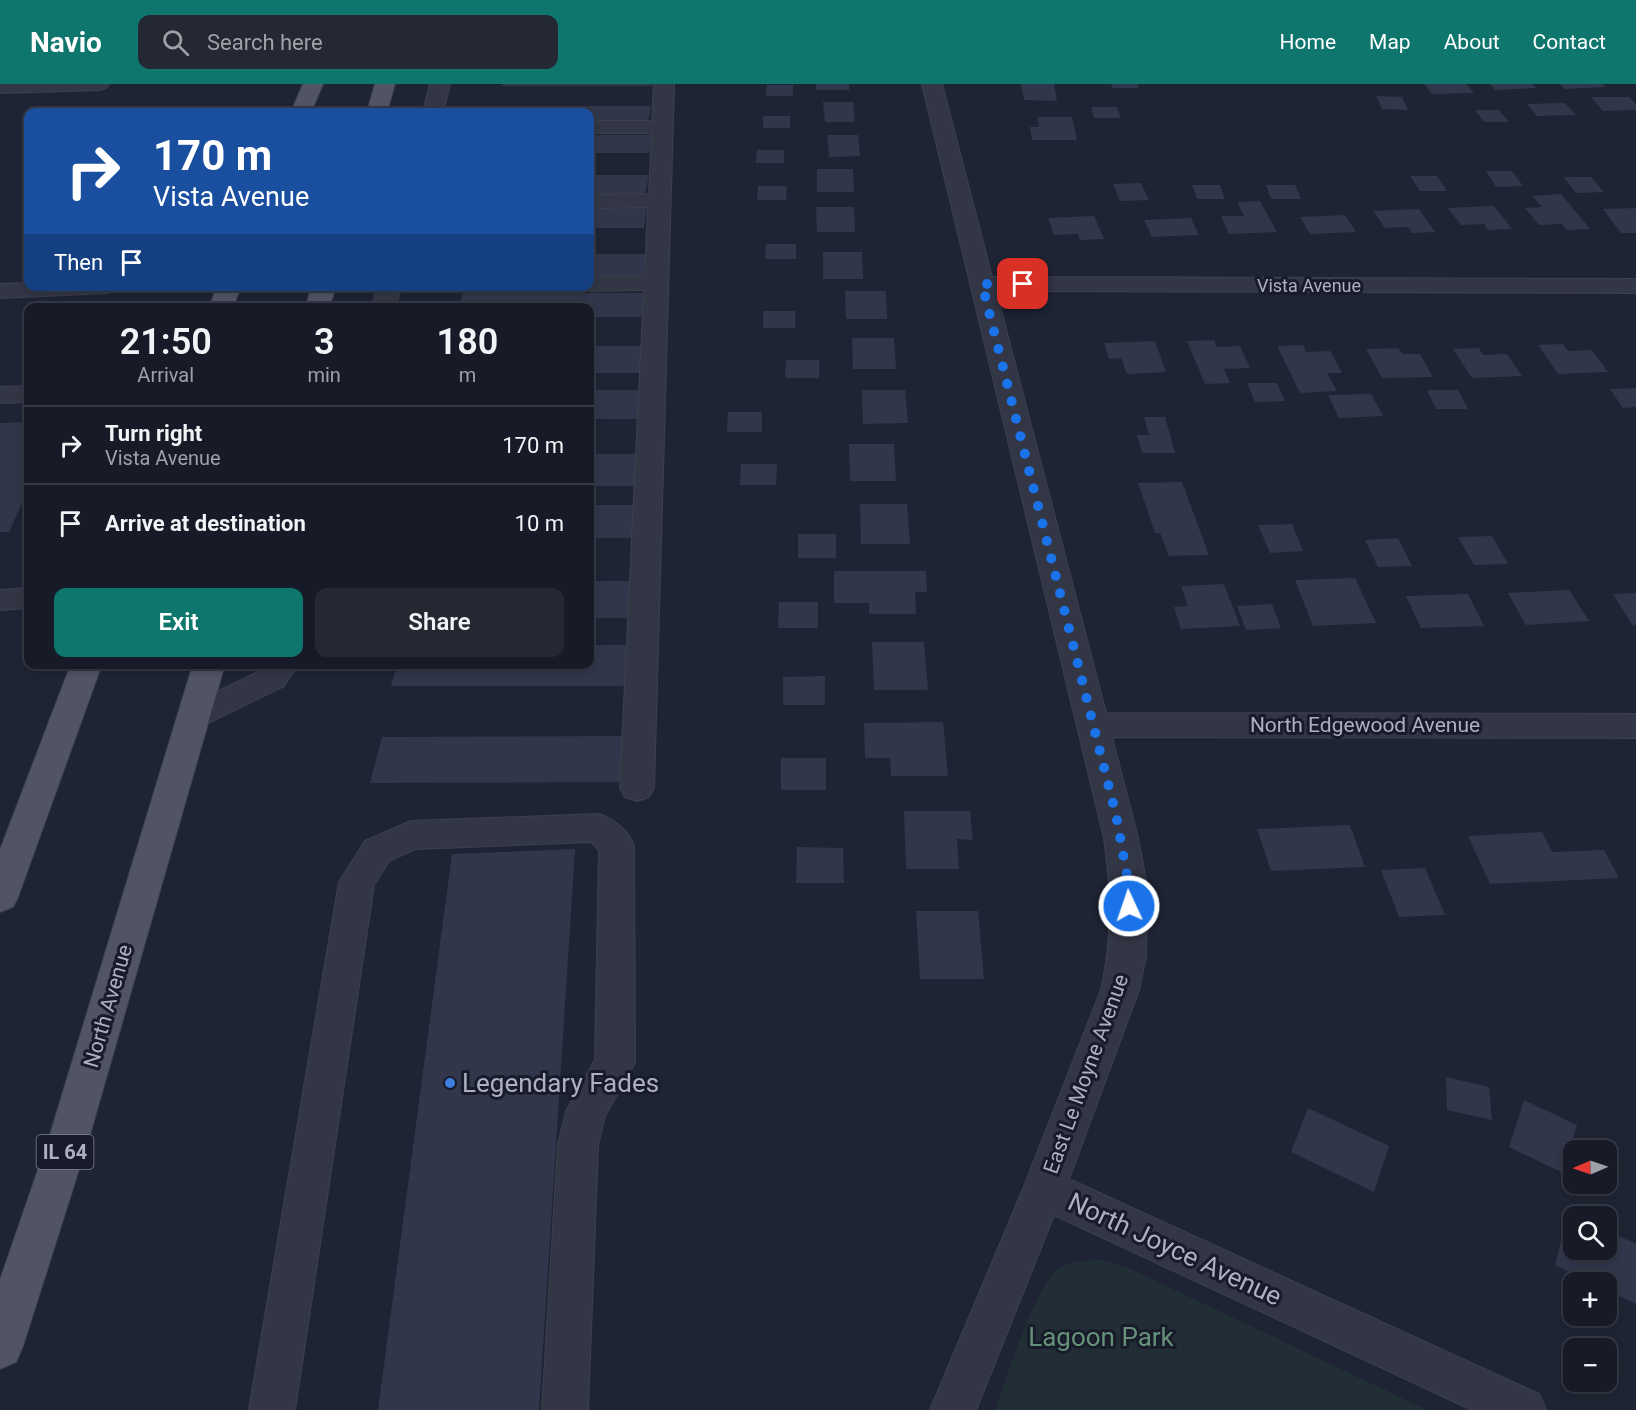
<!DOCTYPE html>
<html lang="en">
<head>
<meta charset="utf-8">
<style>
	:root { --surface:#171b27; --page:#242833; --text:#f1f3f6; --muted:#9ea1a7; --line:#363944; --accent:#0f766e }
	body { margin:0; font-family:Roboto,sans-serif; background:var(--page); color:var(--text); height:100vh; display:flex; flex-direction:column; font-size:22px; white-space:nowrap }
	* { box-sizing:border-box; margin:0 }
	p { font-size:20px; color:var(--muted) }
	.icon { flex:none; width:33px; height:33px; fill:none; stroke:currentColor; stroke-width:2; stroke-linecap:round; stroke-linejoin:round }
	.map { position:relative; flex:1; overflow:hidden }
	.side { position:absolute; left:24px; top:219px; width:570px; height:366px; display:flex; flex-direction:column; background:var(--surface); border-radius:12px; box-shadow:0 3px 9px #0003,0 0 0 2px var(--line) }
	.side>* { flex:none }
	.hud { position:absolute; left:24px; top:24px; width:570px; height:183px; border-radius:12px; box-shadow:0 3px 9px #0003,0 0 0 2px var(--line); background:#1a4fa0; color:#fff; overflow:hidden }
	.needle { width:39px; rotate:268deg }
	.buttons { position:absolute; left:1563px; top:1056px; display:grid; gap:12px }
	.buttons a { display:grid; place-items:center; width:54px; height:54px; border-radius:12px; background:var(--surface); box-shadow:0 3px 9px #0003,0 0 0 2px var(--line); font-size:30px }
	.pin { position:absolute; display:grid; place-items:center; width:51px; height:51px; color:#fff; margin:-26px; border-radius:12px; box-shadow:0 3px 9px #0006 }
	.me { position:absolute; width:66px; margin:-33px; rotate:357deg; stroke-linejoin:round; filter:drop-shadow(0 0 4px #0008) }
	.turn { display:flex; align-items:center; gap:21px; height:126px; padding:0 30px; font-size:27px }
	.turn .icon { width:78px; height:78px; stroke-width:2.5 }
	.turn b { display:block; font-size:42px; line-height:51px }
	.then { display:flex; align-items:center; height:57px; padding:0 30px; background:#0003; gap:12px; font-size:22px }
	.eta { display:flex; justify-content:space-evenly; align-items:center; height:102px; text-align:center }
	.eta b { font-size:36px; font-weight:600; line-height:42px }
	.action { display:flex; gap:12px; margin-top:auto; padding:12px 30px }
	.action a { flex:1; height:69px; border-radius:12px; background:var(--accent); color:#fff; font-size:24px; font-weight:600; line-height:69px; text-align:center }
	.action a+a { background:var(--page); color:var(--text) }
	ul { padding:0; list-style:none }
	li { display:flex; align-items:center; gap:18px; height:78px; padding:0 30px; border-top:2px solid var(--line) }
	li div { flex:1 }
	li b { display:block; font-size:22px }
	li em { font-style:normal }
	header { display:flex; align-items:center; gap:36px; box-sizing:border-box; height:84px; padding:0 30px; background:var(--accent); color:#fff }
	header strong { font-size:28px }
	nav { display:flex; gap:33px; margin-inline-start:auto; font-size:21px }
	.search { width:420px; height:54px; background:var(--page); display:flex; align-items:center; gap:15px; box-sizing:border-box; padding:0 21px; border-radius:12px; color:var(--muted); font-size:22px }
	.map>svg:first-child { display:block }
	.green { fill:#212e35 }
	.building { fill:#31364b }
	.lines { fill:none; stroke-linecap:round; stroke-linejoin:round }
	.minor-casing { stroke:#3c3f4e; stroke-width:2 }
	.major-casing { stroke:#3c3f4e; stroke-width:2 }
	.minor { fill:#333645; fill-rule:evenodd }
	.major { fill:#505465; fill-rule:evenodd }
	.route { stroke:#1a73e8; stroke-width:10; stroke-dasharray:0 18 }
	.shop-dot { fill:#3f7fe0; stroke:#181b29; stroke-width:2 }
	.labels { text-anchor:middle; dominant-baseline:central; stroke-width:6; stroke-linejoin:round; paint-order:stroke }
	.far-street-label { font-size:18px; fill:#acb0c2; stroke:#181b29 }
	.shield { fill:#181b29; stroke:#808394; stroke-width:1.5 }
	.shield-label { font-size:20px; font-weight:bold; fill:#acb0c2 }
	.street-label { font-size:21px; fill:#acb0c2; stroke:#181b29 }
	.near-poi-label { font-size:26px; fill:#acb0c2; stroke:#181b29; text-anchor:start }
	.near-street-label { font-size:26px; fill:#acb0c2; stroke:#181b29 }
	.near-park-label { font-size:26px; fill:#659179; stroke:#181b29 }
</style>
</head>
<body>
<header>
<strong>Navio</strong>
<div class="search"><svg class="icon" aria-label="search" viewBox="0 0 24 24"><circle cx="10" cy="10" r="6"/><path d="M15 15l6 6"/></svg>Search here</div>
<nav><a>Home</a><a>Map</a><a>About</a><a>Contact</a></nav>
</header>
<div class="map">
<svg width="1636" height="1326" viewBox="0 0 1636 1326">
	<rect width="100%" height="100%" fill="#1f2434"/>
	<!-- green -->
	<path class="green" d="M 1103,1176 L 1131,1185 L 1427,1326 L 995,1326 C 1007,1294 1033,1208 1055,1188 C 1068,1175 1087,1177 1103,1176 Z"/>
	<!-- building -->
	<path class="building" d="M 503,0 L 653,0 L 652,2 L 502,2 Z
		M 816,0 L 849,0 L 849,6 L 816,6 Z
		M 1021,0 L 1054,0 L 1057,17 L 1024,16 Z
		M 1111,0 L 1137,0 L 1139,4 L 1113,4 Z
		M 1424,0 L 1466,0 L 1474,9 L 1432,10 Z
		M 1490,0 L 1532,0 L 1536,4 L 1495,6 Z
		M 1560,0 L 1602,0 L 1605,3 L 1565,5 Z
		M 767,1 L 793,1 L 793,12 L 766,12 Z
		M 1376,12 L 1402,13 L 1408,26 L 1382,25 Z
		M 1591,13 L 1629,13 L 1636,20 L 1636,26 L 1603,27 Z
		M 823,18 L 853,18 L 855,38 L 825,38 Z
		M 1565,19 L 1576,31 L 1537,32 L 1527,20 Z
		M 205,22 L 202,28 L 150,28 L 153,24 Z
		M 498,22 L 651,22 L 648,38 L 590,39 L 590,28 L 496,28 Z
		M 1091,23 L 1117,23 L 1121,34 L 1094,34 Z
		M 1475,26 L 1499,26 L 1509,38 L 1484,38 Z
		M 763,32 L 790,32 L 790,44 L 763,44 Z
		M 1038,33 L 1072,33 L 1077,56 L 1032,56 L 1030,43 L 1039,43 Z
		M 590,51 L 652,51 L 649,69 L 590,69 Z
		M 827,51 L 858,51 L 860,72 L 829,73 Z
		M 757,66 L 784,66 L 784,79 L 756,79 Z
		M 817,85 L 853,85 L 854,108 L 817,108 Z
		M 1486,87 L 1512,87 L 1523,102 L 1496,103 Z
		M 590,91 L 649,91 L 645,111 L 590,111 Z
		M 1410,92 L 1437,92 L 1447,107 L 1420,107 Z
		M 1564,93 L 1591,93 L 1604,108 L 1576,109 Z
		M 1141,99 L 1149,116 L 1120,117 L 1113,100 Z
		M 1192,101 L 1220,101 L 1225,115 L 1197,115 Z
		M 1266,101 L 1295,101 L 1301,115 L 1271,115 Z
		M 758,102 L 787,102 L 786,116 L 757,116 Z
		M 1561,110 L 1590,145 L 1567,146 L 1562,140 L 1539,141 L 1525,124 L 1542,123 L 1532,112 Z
		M 1260,117 L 1277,148 L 1229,150 L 1221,132 L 1244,132 L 1237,118 Z
		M 1494,122 L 1512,145 L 1488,146 L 1484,140 L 1461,141 L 1448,124 Z
		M 816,123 L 854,123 L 855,148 L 817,148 Z
		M 590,124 L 647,124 L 644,144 L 590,144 Z
		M 1636,124 L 1636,149 L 1621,149 L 1603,125 Z
		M 1419,125 L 1435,148 L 1412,149 L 1408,143 L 1385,144 L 1373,127 Z
		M 1345,131 L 1356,148 L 1310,150 L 1300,133 Z
		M 1094,132 L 1104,155 L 1080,156 L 1078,150 L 1054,151 L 1048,134 Z
		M 1191,134 L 1199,151 L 1152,153 L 1144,136 Z
		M 766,160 L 796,160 L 796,175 L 765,175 Z
		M 823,168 L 862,168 L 863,195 L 823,195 Z
		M 590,170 L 647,170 L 643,193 L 590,193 Z
		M 845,207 L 886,207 L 887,235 L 846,235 Z
		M 463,209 L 645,209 L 641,233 L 590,233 L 590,224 L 459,224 Z
		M 763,227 L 795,227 L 795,244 L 763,244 Z
		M 852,254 L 894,254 L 896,285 L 853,285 Z
		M 1214,256 L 1217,263 L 1240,262 L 1250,284 L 1224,285 L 1230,299 L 1205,300 L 1187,257 Z
		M 1155,257 L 1166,288 L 1127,290 L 1121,274 L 1109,275 L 1104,259 Z
		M 1563,260 L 1568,267 L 1592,266 L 1608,288 L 1558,290 L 1538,261 Z
		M 1303,261 L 1306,268 L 1330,267 L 1342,289 L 1327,289 L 1337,307 L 1300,309 L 1277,262 Z
		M 590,262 L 644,262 L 640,289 L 590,289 Z
		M 1398,264 L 1402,270 L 1420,270 L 1433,293 L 1382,294 L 1366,265 Z
		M 1479,264 L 1483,271 L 1507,270 L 1522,292 L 1472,294 L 1453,265 Z
		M 786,276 L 819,276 L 819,294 L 785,294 Z
		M 1247,299 L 1277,299 L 1285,317 L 1255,318 Z
		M 1636,304 L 1636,323 L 1623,324 L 1610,305 Z
		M 590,306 L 643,306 L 640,335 L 590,335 Z
		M 862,306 L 905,306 L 908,339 L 863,340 Z
		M 1427,306 L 1458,306 L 1468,325 L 1436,325 Z
		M 1371,310 L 1383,332 L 1339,334 L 1328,311 Z
		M 728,328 L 762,328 L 762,348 L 727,348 Z
		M 1144,333 L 1165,333 L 1175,369 L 1142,369 L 1137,351 L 1149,351 Z
		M 28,338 L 28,406 L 9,448 L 0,448 L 0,339 Z
		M 849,360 L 894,360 L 896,397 L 850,397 Z
		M 590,370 L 641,370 L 637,402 L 590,402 Z
		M 741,380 L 777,380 L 776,401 L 740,401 Z
		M 1182,398 L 1209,471 L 1169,472 L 1160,449 L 1155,449 L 1138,399 Z
		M 860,420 L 907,420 L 910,460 L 861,460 Z
		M 590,421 L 638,421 L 634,454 L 590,454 Z
		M 1292,440 L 1303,467 L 1270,469 L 1258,441 Z
		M 798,450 L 836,450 L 836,474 L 798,474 Z
		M 1492,452 L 1508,480 L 1474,481 L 1458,453 Z
		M 1398,454 L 1412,482 L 1378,483 L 1365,456 Z
		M 834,487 L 926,487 L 927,508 L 915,508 L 916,530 L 869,530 L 869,519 L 834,519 Z
		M 1355,494 L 1376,539 L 1313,542 L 1295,496 Z
		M 590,497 L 637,497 L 632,534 L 590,534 Z
		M 1224,500 L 1240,542 L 1181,545 L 1174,523 L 1188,522 L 1181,502 Z
		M 1569,506 L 1589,537 L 1526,541 L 1508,509 Z
		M 1636,509 L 1636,541 L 1633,542 L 1613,510 Z
		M 1468,510 L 1484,542 L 1421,544 L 1406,512 Z
		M 779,518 L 818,518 L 818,544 L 778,544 Z
		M 1272,520 L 1281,544 L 1246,546 L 1237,522 Z
		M 872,558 L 924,558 L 928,606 L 874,606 Z
		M 590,561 L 636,561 L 632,602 L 391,602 L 397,580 L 590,580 Z
		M 825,592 L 825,621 L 783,621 L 783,593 Z
		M 943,638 L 948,692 L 891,692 L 890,674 L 865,674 L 864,639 Z
		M 632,652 L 626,698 L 370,699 L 382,653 Z
		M 781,674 L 826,674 L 826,706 L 781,706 Z
		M 904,727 L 970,727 L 973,756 L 957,755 L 959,785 L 906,785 Z
		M 1350,741 L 1365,783 L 1271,787 L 1257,745 Z
		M 1542,748 L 1552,768 L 1604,766 L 1619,794 L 1490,800 L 1468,752 Z
		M 797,763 L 843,764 L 844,799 L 796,799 Z
		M 575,765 L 539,1326 L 378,1326 L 452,770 Z
		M 1425,784 L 1445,831 L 1399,833 L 1381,786 Z
		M 916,827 L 978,827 L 984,895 L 920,895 Z
		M 1446,993 L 1489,1003 L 1492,1036 L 1447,1026 Z
		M 1524,1016 L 1577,1041 L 1563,1089 L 1509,1063 Z
		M 1308,1024 L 1389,1062 L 1374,1108 L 1291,1068 Z
		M 1568,1128 L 1578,1132 L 1574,1132 L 1574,1166 L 1606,1166 L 1606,1146 L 1636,1160 L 1636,1220 L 1606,1206 L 1606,1198 L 1591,1198 L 1555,1181 Z"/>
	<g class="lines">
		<!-- minor casing -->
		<g class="minor-casing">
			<path id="minor" d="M 0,0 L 109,0 L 106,4 L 99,6 L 0,9 Z
				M 430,0 L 450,0 L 443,28 L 423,28 Z
				M 654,0 L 674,0 L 654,704 L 649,713 L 637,717 L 625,713 L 620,704 L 644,206 L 590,207 L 580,202 L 590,202 L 590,193 L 645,192 L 648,123 L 590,124 L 590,111 L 649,110 L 652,49 L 590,49 L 590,37 L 652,37 Z
				M 922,0 L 942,0 L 992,193 L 1636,195 L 1636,209 L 996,207 L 1106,629 L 1636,630 L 1636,654 L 1112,653 L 1138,754 L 1147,802 L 1146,872 L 1139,906 L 1069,1095 L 1539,1310 L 1546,1326 L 1472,1326 L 1054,1131 L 976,1326 L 930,1326 L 1023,1105 L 1101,906 C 1113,851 1112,810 1104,754 Z
				M 28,199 L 28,202 L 119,202 L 115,207 L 107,209 L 0,214 L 0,200 Z
				M 377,202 L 401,202 L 396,224 L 372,224 Z
				M 28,302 L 28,318 L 0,319 L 0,303 Z
				M 28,504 L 28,524 L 0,526 L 0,506 Z
				M 266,580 L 298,580 L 284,602 L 204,641 L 193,645 L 182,641 L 177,633 L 182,625 L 262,586 Z
				M 599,730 C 615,736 627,746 634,761 L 635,979 L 605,1032 L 598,1061 L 588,1326 L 542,1326 L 558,1061 L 566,1027 L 595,976 L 599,766 L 591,758 L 415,765 L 389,777 L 374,801 L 295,1326 L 249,1326 L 339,798 L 365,757 L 411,737 Z"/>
		</g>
		<!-- major casing -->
		<g class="major-casing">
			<path id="major" d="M 303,0 L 323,0 L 311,28 L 291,28 Z
				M 375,0 L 395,0 L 387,28 L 367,28 Z
				M 217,202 L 241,202 L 233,224 L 209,224 Z
				M 312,202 L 336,202 L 329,224 L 305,224 Z
				M 71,580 L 102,580 L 18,813 L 13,823 L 0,828 L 0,766 Z
				M 193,580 L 225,580 L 89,1054 L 23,1262 L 16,1278 L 0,1285 L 0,1196 L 49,1054 Z"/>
		</g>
		<!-- minor -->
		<use href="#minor" class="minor"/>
		<!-- major -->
		<use href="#major" class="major"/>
	</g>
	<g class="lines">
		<!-- route -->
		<path class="route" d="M 1023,200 L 982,200 L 1116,731 L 1129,802 L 1129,822"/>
	</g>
	<!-- markers -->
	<circle class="shop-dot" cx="450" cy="999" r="6"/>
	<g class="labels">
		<!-- far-street labels -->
		<g class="far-street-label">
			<text x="1309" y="201">Vista Avenue</text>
		</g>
		<!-- shield labels -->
		<rect class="shield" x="36.5" y="1051" width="57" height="34" rx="4.5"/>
		<g class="shield-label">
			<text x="65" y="1068">IL 64</text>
		</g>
		<!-- street labels -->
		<g class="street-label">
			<text x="1365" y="641">North Edgewood Avenue</text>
			<text transform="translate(108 922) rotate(-74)">North Avenue</text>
			<text transform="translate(1086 990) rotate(-70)">East Le Moyne Avenue</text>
		</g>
		<!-- near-poi labels -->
		<g class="near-poi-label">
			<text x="462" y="999">Legendary Fades</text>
		</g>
		<!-- near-street labels -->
		<g class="near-street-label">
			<text transform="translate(1175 1165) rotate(25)">North Joyce Avenue</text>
		</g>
		<!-- near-park labels -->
		<g class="near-park-label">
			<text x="1101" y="1253">Lagoon Park</text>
		</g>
	</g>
</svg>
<div class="buttons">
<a><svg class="needle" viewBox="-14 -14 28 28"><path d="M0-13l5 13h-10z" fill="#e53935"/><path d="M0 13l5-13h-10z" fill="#9ea1a7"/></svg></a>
<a><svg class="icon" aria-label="search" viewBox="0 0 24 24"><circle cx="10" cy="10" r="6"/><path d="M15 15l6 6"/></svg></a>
<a>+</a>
<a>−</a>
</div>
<div class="pin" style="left:1023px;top:200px;background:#d93025"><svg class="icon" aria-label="arrive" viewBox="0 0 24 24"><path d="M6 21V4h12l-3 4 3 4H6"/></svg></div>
<svg class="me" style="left:1129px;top:822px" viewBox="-20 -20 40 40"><circle r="17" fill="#1a73e8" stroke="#fff" stroke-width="3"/><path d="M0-11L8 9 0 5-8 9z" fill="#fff"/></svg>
<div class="hud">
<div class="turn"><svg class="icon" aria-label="right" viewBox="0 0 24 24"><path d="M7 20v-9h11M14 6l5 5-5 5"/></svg><div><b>170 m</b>Vista Avenue</div></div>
<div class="then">Then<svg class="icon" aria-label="arrive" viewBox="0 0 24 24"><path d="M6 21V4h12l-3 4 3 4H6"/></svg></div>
</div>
<section class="side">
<div class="eta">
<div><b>21:50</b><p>Arrival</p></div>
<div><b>3</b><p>min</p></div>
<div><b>180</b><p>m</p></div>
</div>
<ul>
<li><svg class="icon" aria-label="right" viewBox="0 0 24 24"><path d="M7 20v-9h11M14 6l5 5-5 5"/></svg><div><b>Turn right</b><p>Vista Avenue</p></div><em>170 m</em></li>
<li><svg class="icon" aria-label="arrive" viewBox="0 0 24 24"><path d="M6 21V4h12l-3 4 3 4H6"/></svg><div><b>Arrive at destination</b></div><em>10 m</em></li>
</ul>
<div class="action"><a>Exit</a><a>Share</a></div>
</section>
</div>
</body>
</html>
